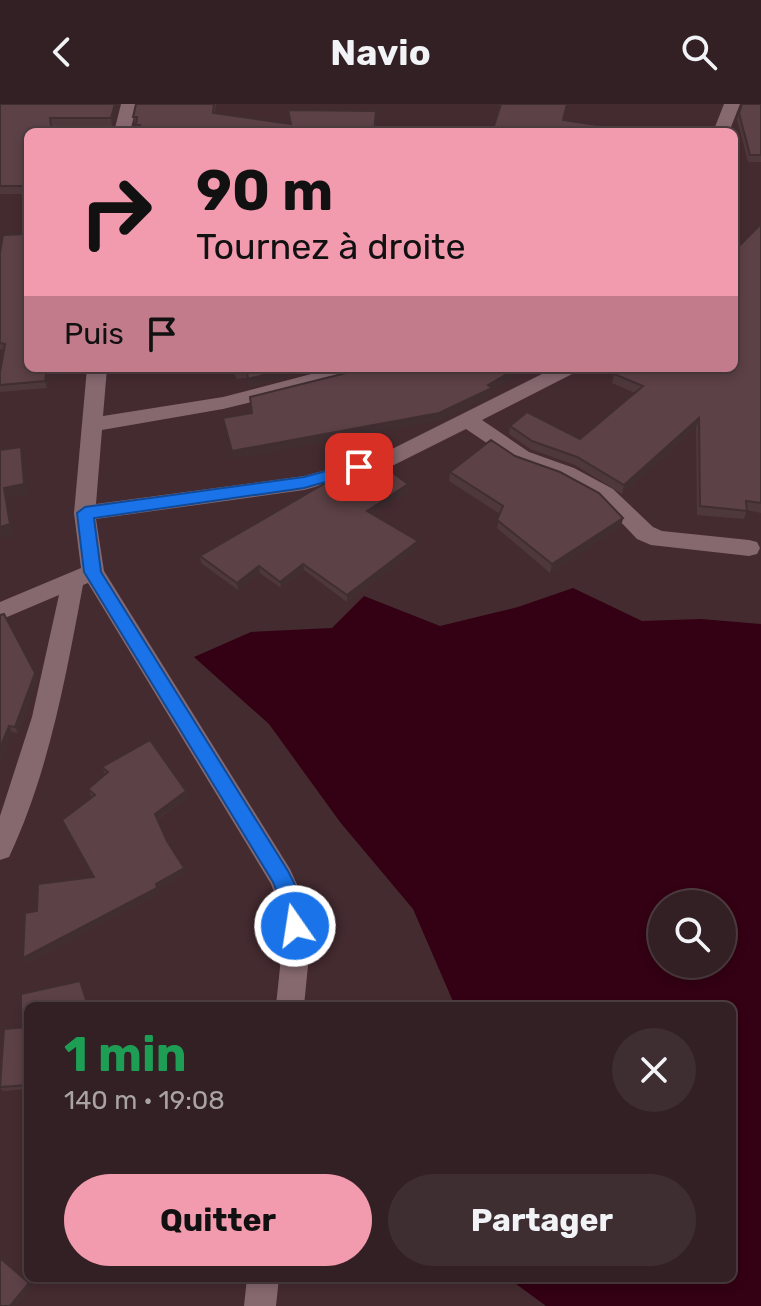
<!DOCTYPE html>
<html lang="fr">
<head>
<meta charset="utf-8">
<style>
	:root { --surface:#332024; --page:#3e2d31; --text:#f1f3f6; --muted:#a9a3a6; --line:#4e3e41; --accent:#f29aae }
	body { margin:0; font-family:Rubik,sans-serif; background:var(--page); color:var(--text); height:100vh; display:flex; flex-direction:column; font-size:30px; white-space:nowrap }
	* { box-sizing:border-box; margin:0 }
	p { font-size:26px; color:var(--muted) }
	.icon { flex:none; width:44px; height:44px; fill:none; stroke:currentColor; stroke-width:2; stroke-linecap:round; stroke-linejoin:round }
	.map { position:relative; flex:1; overflow:hidden }
	.side { position:absolute; left:24px; top:898px; width:712px; height:280px; display:flex; flex-direction:column; background:var(--surface); border-radius:12px; box-shadow:0 4px 12px #0003,0 0 0 2px var(--line) }
	.side>* { flex:none }
	.top-card { position:absolute; left:24px; top:24px; width:714px; height:244px; border-radius:12px; box-shadow:0 4px 12px #0003,0 0 0 2px var(--line); background:#f29aae; color:#111; overflow:hidden }
	.buttons { position:absolute; left:648px; top:786px; display:grid; gap:16px }
	.buttons a { display:grid; place-items:center; width:88px; height:88px; border-radius:50%; background:var(--surface); box-shadow:0 4px 12px #0003,0 0 0 2px var(--line); font-size:40px }
	.pin { position:absolute; display:grid; place-items:center; width:68px; height:68px; color:#fff; margin:-34px; border-radius:16px; box-shadow:0 4px 12px #0006 }
	.me { position:absolute; width:88px; margin:-44px; rotate:347deg; stroke-linejoin:round; filter:drop-shadow(0 0 6px #0008) }
	.turn { display:flex; align-items:center; gap:28px; height:168px; padding:0 40px; font-size:36px }
	.turn .icon { width:104px; height:104px; stroke-width:2.5 }
	.turn b { display:block; font-size:56px; line-height:68px }
	.then { display:flex; align-items:center; height:76px; padding:0 40px; background:#0003; gap:16px; font-size:30px }
	.round { display:grid; place-items:center; flex:none; width:84px; height:84px; border-radius:42px; background:var(--page) }
	.overview { display:flex; align-items:center; justify-content:space-between; height:136px; padding:0 40px }
	h1 { font-size:48px; font-weight:700; line-height:60px; color:#1e9e55 }
	.button { display:flex; gap:16px; margin-top:auto; padding:16px 40px }
	.button a { flex:1; height:92px; border-radius:48px; background:var(--accent); color:#111; font-size:32px; font-weight:700; line-height:92px; text-align:center }
	.button a+a { background:var(--page); color:var(--text) }
	header { display:flex; justify-content:space-between; align-items:center; height:104px; padding:0 40px; background:var(--surface); font-size:36px; font-weight:700 }
	.map>svg:first-child { display:block }
	.water { fill:#330113; fill-rule:evenodd }
	.lines { fill:none; stroke-linecap:round; stroke-linejoin:round }
	.street { fill:#86696f; fill-rule:evenodd }
	.wall { fill:#4f383c }
	.shaded-wall { fill:#402e31 }
	.building { fill:#5c4146; stroke:#402e31; stroke-width:2 }
	.route { fill:#1a73e8; stroke:#114b97; stroke-width:2 }
</style>
</head>
<body>
<header><svg class="icon" aria-label="back" viewBox="0 0 24 24"><path d="M15 5l-7 7 7 7"/></svg>Navio<svg class="icon" aria-label="search" viewBox="0 0 24 24"><circle cx="10" cy="10" r="6"/><path d="M15 15l6 6"/></svg></header>
<div class="map">
<svg width="761" height="1202" viewBox="0 0 761 1202">
	<rect width="100%" height="100%" fill="#442b30"/>
	<!-- water -->
	<path class="water" d="M 573,484 L 642,517 L 701,515 L 761,520 L 761,1202 L 546,1202 L 508,1174 L 732,1174 L 732,902 L 455,902 L 413,805 L 340,718 L 269,620 L 194,553 L 251,528 L 332,524 L 364,492 L 440,522 L 518,503 ZM 662,800 L 722,800 L 722,860 L 662,860 Z"/>
	<g class="lines">
		<!-- street -->
		<path class="street" d="M 121,0 L 137,0 L 130,28 L 114,28 Z
			M 724,0 L 740,0 L 729,28 L 713,28 Z
			M 87,264 L 107,264 L 103,312 L 223,293 L 334,264 L 354,264 L 350,273 L 345,275 L 223,305 L 102,326 L 96,400 L 304,372 L 380,351 L 554,264 L 579,264 L 576,268 L 482,316 L 529,348 L 574,364 L 613,385 L 653,423 L 662,427 L 749,436 L 757,438 L 760,444 L 757,450 L 749,452 L 651,441 L 637,435 L 599,395 L 560,374 L 515,358 L 466,325 L 394,361 L 304,386 L 96,415 L 104,467 L 290,765 L 307,803 L 310,841 L 304,902 L 276,902 C 280,859 288,821 271,780 L 88,479 L 83,481 C 66,572 49,668 9,753 L 0,756 L 0,712 L 32,613 L 59,491 L 0,516 L 0,498 L 81,464 L 74,409 Z
			M 247,1174 L 279,1174 L 276,1202 L 244,1202 Z"/>
	</g>
	<!-- wall -->
	<path class="wall" d="M 0,0 L 118,0 L 112,22 L 52,22 L 53,28 L 28,28 L 28,90 L 0,90 Z
		M 136,0 L 216,0 L 215,9 L 290,20 L 288,6 L 376,16 L 375,28 L 137,28 L 133,13 Z
		M 761,0 L 761,58 L 748,58 L 737,15 L 739,9 Z
		M 761,120 L 761,409 L 747,406 L 744,415 L 697,411 L 696,323 L 622,390 L 575,361 L 530,345 L 509,330 L 510,322 L 580,335 L 635,289 L 612,279 L 614,270 Z
		M 0,149 L 28,264 L 50,264 L 47,284 L 0,288 L 0,268 L 4,246 L 0,245 Z
		M 231,264 L 322,264 L 249,283 L 248,274 L 237,275 Z
		M 515,352 L 623,414 L 621,422 L 550,469 L 497,424 L 500,410 L 449,377 L 450,368 Z
		M 408,380 L 408,387 L 373,410 L 418,437 L 418,444 L 347,498 L 304,466 L 281,484 L 260,469 L 238,486 L 201,459 L 200,452 Z
		M 0,511 L 35,569 L 37,575 L 18,629 L 12,628 L 0,656 Z
		M 102,663 L 188,692 L 158,715 L 167,737 L 184,764 L 186,769 L 158,785 L 159,789 L 26,859 L 23,854 L 37,807 L 93,773 L 62,716 L 92,693 L 88,685 L 105,670 Z
		M 80,877 L 89,902 L 28,902 L 28,985 L 3,987 L 0,984 L 0,974 L 4,925 L 21,924 L 21,890 Z"/>
	<!-- shaded-wall -->
	<path class="shaded-wall" d="M 115,0 L 118,0 L 112,22 L 111,14 Z
		M 47,264 L 50,264 L 47,284 L 45,277 Z
		M 290,264 L 322,264 L 249,283 L 248,275 Z
		M 517,264 L 530,264 L 491,287 L 491,292 L 439,317 L 233,355 L 232,347 L 488,281 Z
		M 699,314 L 696,323 L 622,390 L 624,381 Z
		M 21,343 L 24,353 L 28,391 L 8,394 L 14,430 L 0,435 L 0,423 L 4,384 Z
		M 408,380 L 408,387 L 368,413 L 367,407 Z
		M 623,414 L 621,422 L 550,469 L 552,460 Z
		M 418,437 L 418,444 L 347,498 L 347,491 Z
		M 303,460 L 304,466 L 281,484 L 280,478 Z
		M 259,462 L 260,469 L 238,486 L 237,479 Z
		M 35,569 L 37,575 L 18,629 L 15,623 Z
		M 9,622 L 12,628 L 0,656 L 0,644 Z
		M 186,687 L 188,692 L 157,715 L 155,710 Z
		M 184,764 L 186,769 L 158,785 L 159,789 L 26,859 L 23,854 Z
		M 0,1154 L 32,1182 L 16,1202 L 10,1202 Z"/>
	<!-- building -->
	<path class="building" d="M 0,0 L 115,0 L 111,14 L 50,14 L 52,28 L 28,28 L 28,82 L 0,82 Z
		M 136,0 L 214,0 L 213,9 L 291,20 L 288,6 L 376,7 L 374,28 L 139,28 L 140,21 L 136,21 L 137,13 L 133,13 Z
		M 501,0 L 567,0 L 563,16 L 629,26 L 629,28 L 492,28 Z
		M 742,0 L 761,0 L 761,51 L 750,51 L 739,9 Z
		M 761,120 L 761,399 L 746,397 L 747,407 L 700,402 L 699,314 L 624,381 L 577,353 L 532,337 L 510,322 L 527,308 L 580,335 L 643,282 L 614,270 L 620,264 L 734,264 L 734,147 Z
		M 28,130 L 28,168 L 26,176 L 28,176 L 28,264 L 47,264 L 45,277 L 0,281 L 0,268 L 5,240 L 0,239 L 0,149 L 3,131 Z
		M 234,264 L 290,264 L 248,275 L 247,266 L 236,267 Z
		M 353,264 L 517,264 L 488,281 L 492,284 L 439,309 L 232,347 L 223,314 L 252,309 L 250,293 L 346,269 L 353,266 Z
		M 491,336 L 515,352 L 560,368 L 599,389 L 623,414 L 552,460 L 497,416 L 503,402 L 450,368 Z
		M 21,343 L 24,380 L 4,384 L 10,420 L 0,423 L 0,346 Z
		M 382,361 L 408,380 L 367,407 L 418,437 L 347,491 L 303,460 L 280,478 L 259,462 L 237,479 L 200,452 L 334,374 Z
		M 4,510 L 35,569 L 15,623 L 9,622 L 0,644 L 0,511 Z
		M 150,636 L 186,687 L 155,710 L 167,737 L 184,764 L 156,780 L 157,784 L 23,854 L 25,809 L 37,807 L 38,780 L 94,773 L 62,716 L 95,691 L 88,685 L 108,668 L 102,663 Z
		M 80,877 L 88,902 L 28,902 L 28,922 L 21,923 L 21,890 Z
		M 28,923 L 28,981 L 0,983 L 4,925 Z
		M 0,1154 L 29,1179 L 10,1202 L 0,1202 Z"/>
	<!-- route -->
	<path class="route" d="M 359,358 L 365,359 L 365,367 L 304,384 L 94,414 L 101,468 L 288,767 C 297,785 311,808 302,829 L 295,831 L 287,829 L 283,803 L 273,778 L 84,468 L 77,409 L 85,403 L 304,373 Z"/>
</svg>
<div class="buttons">
<a><svg class="icon" aria-label="search" viewBox="0 0 24 24"><circle cx="10" cy="10" r="6"/><path d="M15 15l6 6"/></svg></a>
</div>
<div class="pin" style="left:359px;top:363px;background:#d93025"><svg class="icon" aria-label="arrive" viewBox="0 0 24 24"><path d="M6 21V4h12l-3 4 3 4H6"/></svg></div>
<svg class="me" style="left:295px;top:822px" viewBox="-20 -20 40 40"><circle r="17" fill="#1a73e8" stroke="#fff" stroke-width="3"/><path d="M0-11L8 9 0 5-8 9z" fill="#fff"/></svg>
<div class="top-card">
<div class="turn"><svg class="icon" aria-label="right" viewBox="0 0 24 24"><path d="M7 20v-9h11M14 6l5 5-5 5"/></svg><div><b>90 m</b>Tournez à droite</div></div>
<div class="then">Puis<svg class="icon" aria-label="arrive" viewBox="0 0 24 24"><path d="M6 21V4h12l-3 4 3 4H6"/></svg></div>
</div>
<section class="side">
<div class="overview"><div><h1>1 min</h1><p>140 m · 19:08</p></div><a class="round"><svg class="icon" aria-label="close" viewBox="0 0 24 24"><path d="M6 6l12 12M18 6L6 18"/></svg></a></div>
<div class="button"><a>Quitter</a><a>Partager</a></div>
</section>
</div>
</body>
</html>
